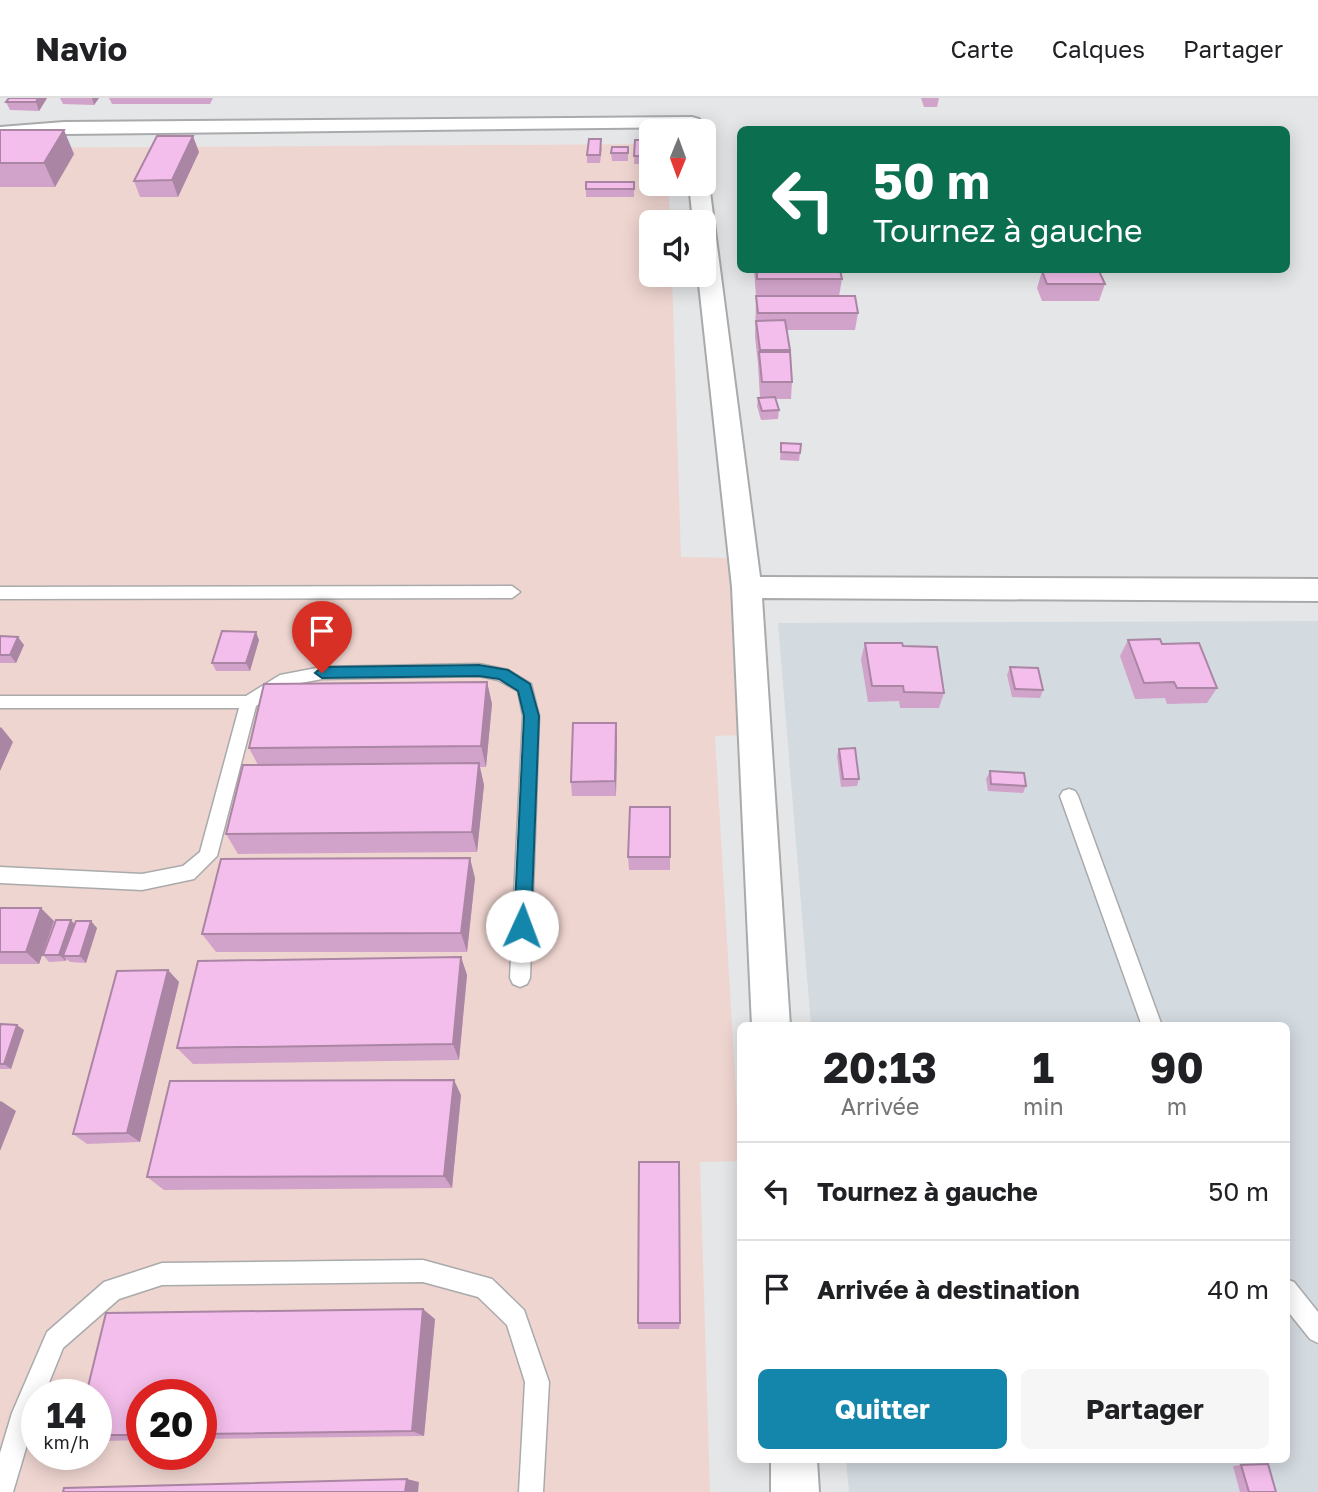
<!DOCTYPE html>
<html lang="fr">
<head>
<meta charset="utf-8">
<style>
	:root { --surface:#fff; --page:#f6f6f6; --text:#202124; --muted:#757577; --line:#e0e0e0; --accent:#1485ab }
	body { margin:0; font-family:"Golos Text",sans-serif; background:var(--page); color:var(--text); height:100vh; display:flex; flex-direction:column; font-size:26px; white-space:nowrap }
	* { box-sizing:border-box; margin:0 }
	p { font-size:23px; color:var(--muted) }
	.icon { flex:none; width:38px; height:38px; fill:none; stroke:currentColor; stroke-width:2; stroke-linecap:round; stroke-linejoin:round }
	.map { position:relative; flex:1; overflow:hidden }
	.panel { position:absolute; left:737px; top:924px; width:553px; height:441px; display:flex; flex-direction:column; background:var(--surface); border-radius:10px; box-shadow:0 4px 18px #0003 }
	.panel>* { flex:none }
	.guide { position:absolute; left:737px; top:28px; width:553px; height:147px; border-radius:10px; box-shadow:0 4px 18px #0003; background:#0b6e4f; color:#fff; overflow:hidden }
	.needle { width:46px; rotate:181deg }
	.fabs { position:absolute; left:639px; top:21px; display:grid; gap:14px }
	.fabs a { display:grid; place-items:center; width:77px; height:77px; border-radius:10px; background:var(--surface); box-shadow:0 4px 18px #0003; font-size:35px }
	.speed { position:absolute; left:21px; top:1281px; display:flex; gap:14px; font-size:35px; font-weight:700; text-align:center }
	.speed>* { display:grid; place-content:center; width:91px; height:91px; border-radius:50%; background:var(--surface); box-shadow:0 4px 18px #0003; line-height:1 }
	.speed small { font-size:18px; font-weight:400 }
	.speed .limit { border:10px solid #d22; background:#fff; color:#111 }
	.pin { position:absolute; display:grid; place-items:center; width:60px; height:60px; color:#fff; margin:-72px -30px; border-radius:50% 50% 50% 0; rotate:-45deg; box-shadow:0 0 7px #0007 }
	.pin .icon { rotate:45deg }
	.me { position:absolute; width:77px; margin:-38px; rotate:2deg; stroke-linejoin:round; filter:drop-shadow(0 0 5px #0008) }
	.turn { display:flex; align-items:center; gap:24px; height:147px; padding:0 21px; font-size:32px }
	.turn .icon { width:91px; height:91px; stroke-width:2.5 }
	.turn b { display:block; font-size:49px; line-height:60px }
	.eta { display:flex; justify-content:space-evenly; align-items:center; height:119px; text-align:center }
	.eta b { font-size:42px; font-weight:700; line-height:49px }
	.action { display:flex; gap:14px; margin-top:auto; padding:14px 21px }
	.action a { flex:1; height:80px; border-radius:10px; background:var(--accent); color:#fff; font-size:28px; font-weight:700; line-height:80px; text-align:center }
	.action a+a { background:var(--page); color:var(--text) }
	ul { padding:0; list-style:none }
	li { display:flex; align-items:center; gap:21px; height:98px; padding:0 21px; border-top:2px solid var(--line) }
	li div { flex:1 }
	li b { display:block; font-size:26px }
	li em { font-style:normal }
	header { display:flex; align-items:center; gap:42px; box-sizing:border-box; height:98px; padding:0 35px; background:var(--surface); border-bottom:2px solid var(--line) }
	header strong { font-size:33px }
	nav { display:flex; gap:38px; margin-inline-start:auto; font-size:24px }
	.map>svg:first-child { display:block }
	.commercial { fill:#efd5d0; fill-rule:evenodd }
	.built { fill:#d3dae0 }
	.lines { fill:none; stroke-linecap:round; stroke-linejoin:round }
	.service-casing { stroke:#a9aaab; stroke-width:3 }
	.minor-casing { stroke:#a9aaab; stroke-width:4 }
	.service { fill:#fff; fill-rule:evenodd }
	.minor { fill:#fff; fill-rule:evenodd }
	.wall { fill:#d1a3ca }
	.shaded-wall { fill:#aa85a4 }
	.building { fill:#f3beeb; stroke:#aa85a4; stroke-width:2 }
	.route { fill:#1485ab; stroke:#0d566f; stroke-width:2 }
</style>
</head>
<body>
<header>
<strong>Navio</strong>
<nav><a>Carte</a><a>Calques</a><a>Partager</a></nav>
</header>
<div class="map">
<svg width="1318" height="1394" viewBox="0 0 1318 1394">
	<rect width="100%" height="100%" fill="#e5e6e7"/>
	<!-- commercial -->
	<path class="commercial" d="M 651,46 L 651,86 L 668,86 L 670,124 L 651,124 L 651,177 L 672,177 L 681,459 L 729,460 L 744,637 L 715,638 L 740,1063 L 700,1064 L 710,1394 L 0,1394 L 0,50 ZM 37,1297 L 96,1297 L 96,1356 L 37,1356 ZM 142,1297 L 201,1297 L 201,1356 L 142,1356 Z"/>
	<!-- built -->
	<path class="built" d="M 1318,523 L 1318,1394 L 849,1394 L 846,1362 L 1286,1362 L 1286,928 L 811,927 L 778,525 Z"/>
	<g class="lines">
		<!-- service casing -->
		<g class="service-casing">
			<path id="service" d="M 512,488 L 520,494 L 512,500 L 0,501 L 0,489 Z
				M 479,566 L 508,572 L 531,586 L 539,618 L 530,880 L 527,886 L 520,889 L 513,886 L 510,880 L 523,618 L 518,593 L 498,582 L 479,578 L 322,581 L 290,587 L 256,608 L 217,758 L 194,781 L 142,792 L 0,785 L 0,769 L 142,776 L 183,768 L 200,754 L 239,610 L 0,610 L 0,598 L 246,598 L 280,577 L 322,569 Z
				M 1069,691 L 1075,693 L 1078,698 L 1162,928 L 1142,928 L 1060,698 L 1063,693 Z
				M 423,1162 L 492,1181 L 524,1212 L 549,1284 L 543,1394 L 519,1394 L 525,1284 L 507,1227 L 478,1199 L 423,1184 L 162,1187 L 119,1201 L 63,1250 L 44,1297 L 37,1297 L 37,1313 L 13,1394 L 0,1394 L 0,1355 L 12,1315 L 47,1234 L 104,1184 L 162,1165 Z
				M 1286,1181 L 1294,1184 L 1318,1214 L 1318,1245 L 1310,1241 L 1286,1211 Z"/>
		</g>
		<!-- minor casing -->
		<g class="minor-casing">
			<path id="minor" d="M 692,19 L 699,21 L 702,25 L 699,29 L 64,36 L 0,41 L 0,29 L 64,24 Z
				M 704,81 L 709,86 L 760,479 L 1318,481 L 1318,503 L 762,500 L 790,928 L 752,928 L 732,489 L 698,177 L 704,177 L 704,124 L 693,124 L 689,86 L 704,86 Z
				M 771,1362 L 817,1362 L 819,1394 L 771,1394 Z"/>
		</g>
		<!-- service -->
		<use href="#service" class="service"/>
		<!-- minor -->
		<use href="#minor" class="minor"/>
	</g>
	<!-- wall -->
	<path class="wall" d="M 47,0 L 39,13 L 10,12 L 6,4 Z
		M 60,0 L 99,0 L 94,7 L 63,6 Z
		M 109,0 L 213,0 L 210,6 L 112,6 Z
		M 921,0 L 939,0 L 937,9 L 924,9 Z
		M 0,32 L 74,56 L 55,89 L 0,89 Z
		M 635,42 L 647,52 L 651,52 L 651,66 L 634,66 Z
		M 602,49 L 600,65 L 587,65 L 587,57 Z
		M 628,49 L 628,63 L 612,63 L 611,55 Z
		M 199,54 L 178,99 L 140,99 L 134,83 Z
		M 634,84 L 634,99 L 586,99 L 586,91 Z
		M 754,172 L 840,172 L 842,181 L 839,198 L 756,198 Z
		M 1042,173 L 1105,186 L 1099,203 L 1042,203 L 1037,190 Z
		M 756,198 L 858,215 L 855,232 L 787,232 L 790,252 L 792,284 L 791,301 L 776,301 L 779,312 L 778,321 L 761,322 L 757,308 L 758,300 L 760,300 L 758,266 L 755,239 Z
		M 781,345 L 800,355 L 799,363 L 780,362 Z
		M 0,538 L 24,547 L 16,565 L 0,565 Z
		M 259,542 L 250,573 L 216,573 L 212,565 Z
		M 1128,542 L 1162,546 L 1217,590 L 1207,605 L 1167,606 L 1165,600 L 1135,601 L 1120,558 Z
		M 865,545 L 903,548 L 944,595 L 939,610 L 900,610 L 899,603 L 868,604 L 861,561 Z
		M 1010,569 L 1043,592 L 1040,600 L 1012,599 L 1007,577 Z
		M 487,584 L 492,606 L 486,669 L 480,669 L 484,687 L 477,754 L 238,756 L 226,736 L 258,667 L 249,650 Z
		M 617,640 L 616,698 L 572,698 L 571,684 Z
		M 839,651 L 859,681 L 857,688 L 841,689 L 837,658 Z
		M 990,673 L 1026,688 L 1023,695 L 988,693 L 986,681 Z
		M 670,709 L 670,772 L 629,772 L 628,759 Z
		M 475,780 L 467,854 L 216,854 L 202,836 Z
		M 0,810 L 54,823 L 39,866 L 0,866 Z
		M 75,826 L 97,830 L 86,865 L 70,864 L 66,861 L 66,863 L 49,864 L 43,857 Z
		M 461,859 L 467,877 L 459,962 L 193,966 L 177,950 Z
		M 168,872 L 179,884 L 140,1044 L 87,1046 L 73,1036 Z
		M 0,929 L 24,932 L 11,971 L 0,971 Z
		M 461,997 L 452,1090 L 164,1092 L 147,1079 Z
		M 435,1221 L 424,1338 L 201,1341 L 201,1297 L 142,1297 L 142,1342 L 105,1343 L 96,1341 L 96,1297 Z
		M 638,1225 L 680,1225 L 679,1231 L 638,1231 Z
		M 1241,1367 L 1276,1394 L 1240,1394 L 1233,1368 Z"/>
	<!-- shaded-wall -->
	<path class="shaded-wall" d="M 38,0 L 47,0 L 39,13 L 36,4 Z
		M 92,0 L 99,0 L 94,7 Z
		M 64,32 L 74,56 L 55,89 L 44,65 Z
		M 193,38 L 199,54 L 178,99 L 172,82 Z
		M 256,534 L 259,542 L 250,573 L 246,565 Z
		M 18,539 L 24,547 L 16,565 L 10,557 Z
		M 487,584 L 492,606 L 486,669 L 481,648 Z
		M 616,625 L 617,640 L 616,698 L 615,683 Z
		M 1,629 L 13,644 L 0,673 L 0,630 Z
		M 479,665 L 484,687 L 477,754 L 472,734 Z
		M 470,760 L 475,780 L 467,854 L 461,835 Z
		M 41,810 L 54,823 L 39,866 L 26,854 Z
		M 71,822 L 77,829 L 63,858 L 66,861 L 66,863 L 59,857 Z
		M 91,823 L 97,830 L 86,865 L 80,858 Z
		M 461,859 L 467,877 L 459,962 L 453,946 Z
		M 168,872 L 179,884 L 140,1044 L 127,1035 Z
		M 17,927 L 24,932 L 11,971 L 4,966 Z
		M 454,982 L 461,997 L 452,1090 L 444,1078 Z
		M 1,1003 L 16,1013 L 0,1053 L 0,1004 Z
		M 423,1211 L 435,1221 L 424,1338 L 412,1333 Z
		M 407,1381 L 419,1384 L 418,1394 L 405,1394 Z"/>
	<!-- building -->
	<path class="building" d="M 9,0 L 38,0 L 36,4 L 6,4 Z
		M 0,32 L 64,32 L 44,65 L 0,65 Z
		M 157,38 L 193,38 L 172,82 L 134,83 Z
		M 589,41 L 601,41 L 600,57 L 587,57 Z
		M 635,42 L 647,42 L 647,52 L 651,52 L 651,58 L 634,58 Z
		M 612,49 L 628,49 L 628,55 L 611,55 Z
		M 586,84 L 634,84 L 634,91 L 586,91 Z
		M 757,172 L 840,172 L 842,181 L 757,181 Z
		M 1042,173 L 1099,173 L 1105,186 L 1047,186 Z
		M 756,198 L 855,198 L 858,215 L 758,215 Z
		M 785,222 L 790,252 L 760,252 L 756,223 Z
		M 759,254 L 790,254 L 792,284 L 762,284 Z
		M 775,299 L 779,312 L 762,313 L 758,300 Z
		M 781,345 L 801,346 L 800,355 L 781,354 Z
		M 222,533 L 256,534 L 246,565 L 212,565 Z
		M 0,538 L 18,539 L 10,557 L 0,557 Z
		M 1160,541 L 1162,546 L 1199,545 L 1217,590 L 1177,590 L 1174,584 L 1144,585 L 1128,542 Z
		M 865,545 L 902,545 L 903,548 L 937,549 L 944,595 L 904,594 L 903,588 L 872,588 Z
		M 1010,569 L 1038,570 L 1043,592 L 1015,591 Z
		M 487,584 L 481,648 L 249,650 L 264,586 Z
		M 573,625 L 616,625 L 615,683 L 571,684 Z
		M 855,650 L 859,681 L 843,681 L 839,651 Z
		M 479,665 L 472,734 L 226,736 L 243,667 Z
		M 990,673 L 1024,675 L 1026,688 L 991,686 Z
		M 630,709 L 670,709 L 670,759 L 628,759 Z
		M 470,760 L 461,835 L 202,836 L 221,761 Z
		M 0,810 L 41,810 L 26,854 L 0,854 Z
		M 56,822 L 71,822 L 59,857 L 43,857 Z
		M 76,823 L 91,823 L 80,858 L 63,858 Z
		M 461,859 L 453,946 L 177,950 L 198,863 Z
		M 168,872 L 127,1035 L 73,1036 L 117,873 Z
		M 1,926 L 17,927 L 4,966 L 0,966 L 0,929 Z
		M 454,982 L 444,1078 L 147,1079 L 170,983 Z
		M 639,1064 L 679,1064 L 680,1225 L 638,1225 Z
		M 423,1211 L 412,1333 L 201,1336 L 201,1297 L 142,1297 L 142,1337 L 96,1337 L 96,1297 L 86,1297 L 106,1215 Z
		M 1268,1366 L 1276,1394 L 1249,1394 L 1241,1367 Z
		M 407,1381 L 405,1394 L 63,1394 L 64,1390 Z"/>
	<!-- route -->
	<path class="route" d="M 479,567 L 508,572 L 530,586 L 539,618 L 531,828 L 528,833 L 522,835 L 516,833 L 514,828 L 524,618 L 518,593 L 499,581 L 479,578 L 322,580 L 315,575 L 322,569 Z"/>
</svg>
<div class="fabs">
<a><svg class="needle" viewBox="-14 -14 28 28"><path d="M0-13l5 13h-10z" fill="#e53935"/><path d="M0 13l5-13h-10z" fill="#757577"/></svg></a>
<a><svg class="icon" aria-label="sound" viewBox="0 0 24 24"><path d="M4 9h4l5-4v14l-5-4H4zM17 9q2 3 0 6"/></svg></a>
</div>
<div class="speed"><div>14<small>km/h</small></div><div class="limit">20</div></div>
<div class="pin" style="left:322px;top:575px;background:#d93025"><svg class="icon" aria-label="arrive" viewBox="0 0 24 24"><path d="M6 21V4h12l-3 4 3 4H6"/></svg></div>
<svg class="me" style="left:522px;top:828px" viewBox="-20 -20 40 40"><circle r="19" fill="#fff"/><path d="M0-13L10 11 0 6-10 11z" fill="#1485ab"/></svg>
<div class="guide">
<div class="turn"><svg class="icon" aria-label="left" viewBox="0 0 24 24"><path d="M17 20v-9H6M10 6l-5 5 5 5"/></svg><div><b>50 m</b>Tournez à gauche</div></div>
</div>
<section class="panel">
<div class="eta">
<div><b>20:13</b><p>Arrivée</p></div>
<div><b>1</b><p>min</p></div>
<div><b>90</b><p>m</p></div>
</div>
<ul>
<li><svg class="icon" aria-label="left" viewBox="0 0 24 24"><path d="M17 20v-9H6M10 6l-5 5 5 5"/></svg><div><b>Tournez à gauche</b></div><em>50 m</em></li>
<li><svg class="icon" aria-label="arrive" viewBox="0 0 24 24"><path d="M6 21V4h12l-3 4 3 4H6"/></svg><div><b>Arrivée à destination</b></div><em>40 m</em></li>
</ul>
<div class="action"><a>Quitter</a><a>Partager</a></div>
</section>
</div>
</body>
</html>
